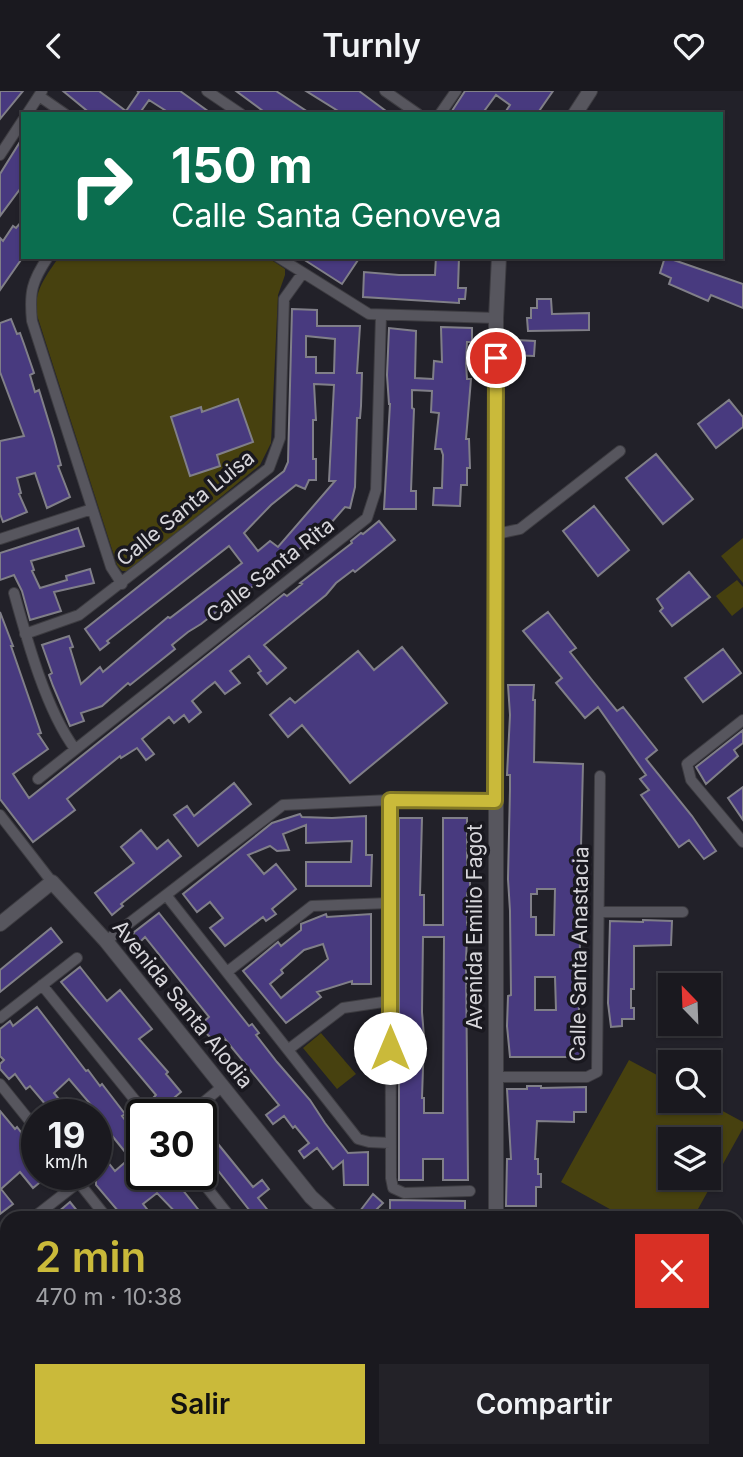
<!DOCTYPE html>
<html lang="es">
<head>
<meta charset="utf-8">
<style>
	:root { --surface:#1a191f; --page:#232228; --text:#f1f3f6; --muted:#9fa0a4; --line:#38383d; --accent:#caba3a }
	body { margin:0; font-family:Inter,sans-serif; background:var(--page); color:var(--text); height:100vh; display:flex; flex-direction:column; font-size:26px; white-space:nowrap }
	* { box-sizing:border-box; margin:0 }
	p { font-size:23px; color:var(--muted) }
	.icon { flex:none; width:38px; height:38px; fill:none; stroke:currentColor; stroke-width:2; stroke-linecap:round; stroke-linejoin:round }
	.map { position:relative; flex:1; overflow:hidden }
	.panel { position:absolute; left:0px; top:1120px; width:744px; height:247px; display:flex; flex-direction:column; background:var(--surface); border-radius:21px 21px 0 0; box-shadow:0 2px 5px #0004,0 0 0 2px var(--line) }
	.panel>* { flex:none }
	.hud { position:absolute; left:21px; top:21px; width:702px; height:147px; border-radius:0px; box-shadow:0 2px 5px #0004,0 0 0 2px var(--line); background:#0b6e4f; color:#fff; overflow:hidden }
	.needle { width:46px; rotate:337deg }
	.fabs { position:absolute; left:658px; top:882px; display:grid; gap:14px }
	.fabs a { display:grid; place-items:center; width:63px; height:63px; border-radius:0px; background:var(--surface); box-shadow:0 2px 5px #0004,0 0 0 2px var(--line); font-size:35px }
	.speed { position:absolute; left:21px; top:1008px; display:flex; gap:14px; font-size:35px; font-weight:700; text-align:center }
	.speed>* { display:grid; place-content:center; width:91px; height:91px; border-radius:50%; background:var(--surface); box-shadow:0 2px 5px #0004,0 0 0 2px var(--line); line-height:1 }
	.speed small { font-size:18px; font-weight:400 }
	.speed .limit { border:4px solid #111; border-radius:10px; background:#fff; color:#111 }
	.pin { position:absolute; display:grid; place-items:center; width:60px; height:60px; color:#fff; margin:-30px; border:4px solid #fff; border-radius:50%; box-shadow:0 2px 7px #0007 }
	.me { position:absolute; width:77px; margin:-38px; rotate:0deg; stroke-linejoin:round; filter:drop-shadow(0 0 5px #0008) }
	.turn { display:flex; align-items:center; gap:24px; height:147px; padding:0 35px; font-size:32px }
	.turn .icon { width:91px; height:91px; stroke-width:2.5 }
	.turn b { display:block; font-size:49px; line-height:60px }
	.round { display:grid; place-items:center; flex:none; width:74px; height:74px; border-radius:0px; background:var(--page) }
	.headline { display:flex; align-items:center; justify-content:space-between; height:119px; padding:0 35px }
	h1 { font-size:42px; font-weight:600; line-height:52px; color:var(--accent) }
	.primary-button { display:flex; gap:14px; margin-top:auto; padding:14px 35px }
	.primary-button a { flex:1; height:80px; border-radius:0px; background:var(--accent); color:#111; font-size:28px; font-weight:600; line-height:80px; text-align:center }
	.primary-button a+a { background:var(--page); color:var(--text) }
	header { display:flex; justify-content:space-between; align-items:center; height:91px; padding:0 35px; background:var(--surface); font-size:32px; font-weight:600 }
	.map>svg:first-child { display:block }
	.green { fill:#47410f; fill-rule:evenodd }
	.building { fill:#483a7f; stroke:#807f88; stroke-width:2; fill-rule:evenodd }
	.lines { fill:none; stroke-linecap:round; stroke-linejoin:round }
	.minor-casing { stroke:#3d3c41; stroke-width:12 }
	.tertiary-casing { stroke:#3d3c41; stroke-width:16 }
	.minor { stroke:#57565e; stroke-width:10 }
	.tertiary { stroke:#57565e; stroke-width:14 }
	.route-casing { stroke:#837926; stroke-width:18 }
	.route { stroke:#caba3a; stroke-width:12 }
	.labels { text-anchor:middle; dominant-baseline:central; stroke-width:7; stroke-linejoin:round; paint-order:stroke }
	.street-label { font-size:21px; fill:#d7d6db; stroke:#19181f }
</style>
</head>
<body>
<header><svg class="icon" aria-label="back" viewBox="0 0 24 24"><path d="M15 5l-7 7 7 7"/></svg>Turnly<svg class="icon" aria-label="heart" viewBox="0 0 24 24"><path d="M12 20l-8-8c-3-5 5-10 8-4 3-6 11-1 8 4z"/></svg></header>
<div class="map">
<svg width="743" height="1366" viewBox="0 0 743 1366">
	<rect width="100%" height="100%" fill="#222129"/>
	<!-- green -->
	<path class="green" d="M 59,166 L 267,166 L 285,178 L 285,184 L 278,204 L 271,352 L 260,374 L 130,480 L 122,480 L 117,474 L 36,221 C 35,198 46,185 59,166 Z
		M 743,447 L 743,492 L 721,465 Z
		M 737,489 L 743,496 L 743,516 L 732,525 L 716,505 Z
		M 321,942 L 356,983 L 337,998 L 303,957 Z
		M 629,969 L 670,991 L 670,1010 L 704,1010 L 743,1031 L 743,1037 L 693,1127 L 626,1127 L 561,1091 ZM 709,1048 L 709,1087 L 670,1087 L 670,1048 Z
		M 7,1329 L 7,1360 L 108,1360 L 105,1366 L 0,1366 L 0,1332 Z"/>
	<!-- building -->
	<path class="building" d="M 0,0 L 23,0 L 0,28 Z
		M 63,0 L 99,0 L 126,20 L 139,1 L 137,0 L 180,0 L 212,23 L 171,23 L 149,9 L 139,23 L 91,23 Z
		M 236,0 L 276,0 L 311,23 L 267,23 Z
		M 306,0 L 359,0 L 390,23 L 343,23 Z
		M 465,0 L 553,0 L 537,23 L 504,23 L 510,14 L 496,4 L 482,23 L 450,23 Z
		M 23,46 L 23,94 L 0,125 L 0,83 Z
		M 23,129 L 23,166 L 0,199 L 0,147 L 3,150 L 13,135 L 16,137 Z
		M 300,166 L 360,166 L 342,193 Z
		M 436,166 L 459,166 L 458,197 L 466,197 L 465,208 L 459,208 L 459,212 L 363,206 L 364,181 L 399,184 L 435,184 Z
		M 665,166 L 743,193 L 743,217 L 711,204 L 708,210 L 669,193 L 671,187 L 660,182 Z
		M 537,208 L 551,208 L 552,223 L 589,222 L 589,239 L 528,240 L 527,227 L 531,227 L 531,217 L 537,217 Z
		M 292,218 L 317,219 L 317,235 L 360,235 L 357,282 L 362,282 L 361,315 L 360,327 L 357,327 L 355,396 L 350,417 L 345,416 L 331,432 L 329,431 L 301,454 L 302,456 L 237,508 L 235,506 L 201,533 L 188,541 L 172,554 L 175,558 L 130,594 L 128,592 L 102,615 L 81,622 L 84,630 L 70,635 L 53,595 L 49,584 L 52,582 L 42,554 L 69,545 L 73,556 L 70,557 L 81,593 L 100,576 L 103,581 L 168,526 L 170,527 L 242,472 L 229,455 L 107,550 L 109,552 L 100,559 L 85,538 L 284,380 L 288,371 ZM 306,245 L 335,248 L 334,282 L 316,282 L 316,266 L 306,266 ZM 314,293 L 334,294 L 329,390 L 335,390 L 278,456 L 270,450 L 258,460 L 244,442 L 271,414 L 296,394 L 305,398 L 309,389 L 316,389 L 316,368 L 313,368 L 313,329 L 316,329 Z
		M 11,228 L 17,243 L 20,242 L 24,253 L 34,282 L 30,284 L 35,301 L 39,299 L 54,348 L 61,374 L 58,375 L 70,406 L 47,417 L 35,382 L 17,387 L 21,402 L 19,403 L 27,421 L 3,431 L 0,423 L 0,350 L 24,345 L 0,281 L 0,232 Z
		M 441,236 L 472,237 L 472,251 L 467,251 L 466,272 L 467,288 L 471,288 L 466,348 L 469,348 L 470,377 L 467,377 L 467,394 L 461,394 L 460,415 L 433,414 L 434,397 L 442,397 L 443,364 L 441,358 L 435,358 L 439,322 L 431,321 L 432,300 L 412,299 L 412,317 L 414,318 L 411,400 L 416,400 L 416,418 L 384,418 L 390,313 L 389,313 L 387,284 L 389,237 L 416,240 L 415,287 L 433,288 L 434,270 L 442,271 Z
		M 516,249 L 535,250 L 534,265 L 509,264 L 510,252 L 516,252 Z
		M 238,308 L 253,351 L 217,364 L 220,375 L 190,385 L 171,326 L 201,316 L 202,321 Z
		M 729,309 L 743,326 L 743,336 L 716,357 L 698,333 Z
		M 656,363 L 693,408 L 663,433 L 626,387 Z
		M 594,415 L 629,459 L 598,485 L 563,440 Z
		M 379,430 L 395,449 L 355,481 L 353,479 L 336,492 L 326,504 L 264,554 L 286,577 L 267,593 L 258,582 L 261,580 L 249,565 L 230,580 L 240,592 L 225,603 L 215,591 L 206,598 L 192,610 L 201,621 L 189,631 L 184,624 L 174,632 L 169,626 L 142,648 L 154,663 L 146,669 L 137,657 L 121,667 L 120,665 L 67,708 L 75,719 L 33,751 L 0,708 L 0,521 L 13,555 L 11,555 L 41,642 L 38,643 L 48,658 L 13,683 L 29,707 L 284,503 L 287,505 L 302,493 L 300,492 L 352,452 L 351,450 L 361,442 L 363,443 Z
		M 78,437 L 84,455 L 31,470 L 34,479 L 32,480 L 40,497 L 67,489 L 66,485 L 90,478 L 94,492 L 54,501 L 61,520 L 30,529 L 22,500 L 14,484 L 0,489 L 0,462 Z
		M 689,481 L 710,506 L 672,535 L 660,520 L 663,517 L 657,508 Z
		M 548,521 L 576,557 L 570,561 L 592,589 L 617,620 L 623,616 L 657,659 L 646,668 L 692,725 L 716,760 L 704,768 L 689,749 L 679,756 L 641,704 L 649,699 L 640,688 L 646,684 L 598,616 L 585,627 L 556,592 L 562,587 L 523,540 Z
		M 402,556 L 447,612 L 350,692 L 302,634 L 288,646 L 270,624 L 290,607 L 295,612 L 358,560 L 374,579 Z
		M 723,558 L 741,582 L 703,611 L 685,587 Z
		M 508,594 L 534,594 L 533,609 L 535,609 L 534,671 L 583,673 L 580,797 L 580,808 L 578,808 L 580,844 L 579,921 L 581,921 L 582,966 L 510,966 L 507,935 L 508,905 L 511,904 L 510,820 L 508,788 L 510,698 L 510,684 L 507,684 L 510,624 ZM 537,798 L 555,798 L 554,844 L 536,844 L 536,826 L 531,826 L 531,803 L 537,803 ZM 535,886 L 555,886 L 556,919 L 535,919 Z
		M 743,639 L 743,652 L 734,659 L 738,665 L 706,693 L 696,676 Z
		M 234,692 L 251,713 L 198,755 L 174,724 L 187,715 L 194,725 Z
		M 743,696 L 743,729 L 728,707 Z
		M 300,723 L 302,726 L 332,727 L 366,725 L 366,764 L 372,764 L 371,795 L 306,795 L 306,771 L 351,771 L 352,750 L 306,752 L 306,734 L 283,743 L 289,759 L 277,760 L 270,755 L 248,764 L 264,783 L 276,773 L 296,798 L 272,818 L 276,823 L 266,830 L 263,826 L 225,855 L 210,837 L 223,827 L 210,811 L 197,821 L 183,803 L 272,732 Z
		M 399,727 L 422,727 L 420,804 L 424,804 L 424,834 L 443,834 L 443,727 L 467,727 L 467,789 L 470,789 L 470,802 L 467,802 L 467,834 L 471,834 L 471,846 L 467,846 L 466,869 L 468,1089 L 443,1089 L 443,1068 L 423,1068 L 423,1089 L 399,1089 ZM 423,846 L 444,846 L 443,1022 L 424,1022 L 424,1007 L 422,1007 L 424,946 L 422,921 Z
		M 141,739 L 157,758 L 168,749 L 181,765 L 121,813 L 123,815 L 112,824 L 95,802 L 134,772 L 121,756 Z
		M 159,822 L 249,935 L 252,933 L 259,942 L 256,944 L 277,971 L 310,1009 L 325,1032 L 348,1062 L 368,1061 L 368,1094 L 344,1094 L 343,1070 L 333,1078 L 317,1057 L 304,1067 L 299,1060 L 309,1052 L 295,1035 L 293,1037 L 284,1025 L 273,1033 L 266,1024 L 279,1014 L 224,947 L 217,953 L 207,943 L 200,934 L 209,926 L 145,846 L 140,851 L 133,842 Z
		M 326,823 L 327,826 L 371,823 L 371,893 L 352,893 L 352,890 L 317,901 L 321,906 L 286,932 L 243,880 L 278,851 L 281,855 L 301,839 L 301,833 ZM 323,853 L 328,868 L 281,907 L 270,893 L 283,882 L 281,879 L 304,859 Z
		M 643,829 L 672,830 L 671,854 L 634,855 L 634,898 L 631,898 L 631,917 L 634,917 L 634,928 L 622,928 L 622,935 L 611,936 L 608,912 L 610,830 L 643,831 Z
		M 51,837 L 62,851 L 0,901 L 0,879 Z
		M 80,876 L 107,910 L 120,899 L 152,938 L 139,948 L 168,981 L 166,983 L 181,1001 L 162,1017 L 153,1007 L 156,1004 L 61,891 Z
		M 37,916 L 86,980 L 88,979 L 100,995 L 102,993 L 125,1023 L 122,1025 L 142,1051 L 142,1083 L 170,1083 L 205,1127 L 181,1127 L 157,1102 L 143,1113 L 154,1127 L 124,1127 L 96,1094 L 96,1056 L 115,1080 L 130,1067 L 109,1041 L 96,1051 L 98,1022 L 69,988 L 54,1002 L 72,1024 L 35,1024 L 46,1014 L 30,995 L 26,998 L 15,983 L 9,988 L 0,978 L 0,973 L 4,969 L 0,965 L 0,938 L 10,930 L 13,935 Z
		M 527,995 L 541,995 L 541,997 L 586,996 L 586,1021 L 574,1021 L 574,1031 L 537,1030 L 535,1068 L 538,1068 L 538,1083 L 541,1083 L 541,1096 L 536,1096 L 536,1115 L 506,1115 L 507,1068 L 511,1068 L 507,998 L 527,998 Z
		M 0,1020 L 15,1038 L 17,1036 L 37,1062 L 37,1083 L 50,1083 L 33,1097 L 20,1081 L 1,1098 L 13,1113 L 0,1123 Z
		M 201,1032 L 253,1096 L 262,1089 L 269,1098 L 258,1107 L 274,1127 L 251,1127 L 247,1122 L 250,1120 L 201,1058 Z
		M 373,1103 L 383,1112 L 368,1127 L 360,1120 Z
		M 390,1109 L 465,1110 L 465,1127 L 390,1127 Z
		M 70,1111 L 83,1127 L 51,1127 Z"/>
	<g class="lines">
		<!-- minor casing -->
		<g class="minor-casing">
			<path id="minor" d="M 207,0 L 241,23
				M 385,0 L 418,23
				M 39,5 L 65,23
				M 27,23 L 42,0
				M 440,23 L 456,0
				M 0,64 L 23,29
				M 48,166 C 32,190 29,201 32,230 L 111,476 L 122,493
				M 278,166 L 369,223 L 496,227
				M 496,443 L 520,438 L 620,360
				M 0,448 L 92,418
				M 14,502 C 27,549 46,619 75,658
				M 25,543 L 79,524 L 269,377 L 280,347 L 284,208 L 302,183
				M 743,629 L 687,673 L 691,689 L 743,751
				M 38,688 L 367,427 L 376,399 L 381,225
				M 390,709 L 391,1087 L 393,1097 L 404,1102 L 470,1100
				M 0,724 L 52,791
				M 166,804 L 358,1048 L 369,1051 L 390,1052
				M 601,821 L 683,821
				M 106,850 L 283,714 L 390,709 L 495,710
				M 227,881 L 312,815 L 390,812
				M 42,894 L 147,1024
				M 0,927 L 77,867
				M 289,958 L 343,917 L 390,910
				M 496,986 L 587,986 L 597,981 L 600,685
				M 0,993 L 37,1039
				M 188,1024 L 223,995
				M 72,1083 L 107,1127
				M 196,1083 L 231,1127
				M 33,1127 L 79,1091
				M 0,1153 L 7,1147
				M 0,1289 L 3,1290 L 7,1287
				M 714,1360 L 733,1366
				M 156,1366 L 159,1360
				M 267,1366 L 270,1360
				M 377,1366 L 380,1360
				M 484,1366 L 488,1360
				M 593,1366 L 596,1360
				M 696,1366 L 700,1360"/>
		</g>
		<!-- tertiary casing -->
		<g class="tertiary-casing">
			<path id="tertiary" d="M 575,23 L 590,0
				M 0,833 L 52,791 L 106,850 L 311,1106 L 334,1127
				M 496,1127 L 496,227 L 499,166
				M 737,1294 L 743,1296"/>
		</g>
		<!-- minor -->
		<use href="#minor" class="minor"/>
		<!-- tertiary -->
		<use href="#tertiary" class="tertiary"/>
	</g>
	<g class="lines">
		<!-- route casing -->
		<g class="route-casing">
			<path id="route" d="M 390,957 L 390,709 L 495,710 L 496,267"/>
		</g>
		<!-- route -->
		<use href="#route" class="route"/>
	</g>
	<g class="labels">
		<!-- street labels -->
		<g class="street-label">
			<text transform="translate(185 417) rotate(-39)">Calle Santa Luisa</text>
			<text transform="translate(270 479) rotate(-38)">Calle Santa Rita</text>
			<text transform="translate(474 836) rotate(-90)">Avenida Emilio Fagot</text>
			<text transform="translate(579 863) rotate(-89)">Calle Santa Anastacia</text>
			<text transform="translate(183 913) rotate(51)">Avenida Santa Alodia</text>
		</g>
	</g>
</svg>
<div class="fabs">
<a><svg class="needle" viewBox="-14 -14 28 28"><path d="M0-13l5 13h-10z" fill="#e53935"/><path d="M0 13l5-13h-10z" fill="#9fa0a4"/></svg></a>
<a><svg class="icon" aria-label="search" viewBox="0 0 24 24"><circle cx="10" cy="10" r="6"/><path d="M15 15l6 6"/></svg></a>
<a><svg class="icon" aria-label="layers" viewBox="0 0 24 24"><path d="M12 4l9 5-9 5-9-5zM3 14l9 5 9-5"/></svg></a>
</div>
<div class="speed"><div>19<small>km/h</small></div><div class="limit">30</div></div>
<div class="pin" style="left:496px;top:267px;background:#d93025"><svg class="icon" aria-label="arrive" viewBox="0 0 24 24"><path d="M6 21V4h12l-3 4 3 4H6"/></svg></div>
<svg class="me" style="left:390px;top:957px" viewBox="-20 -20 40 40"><circle r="19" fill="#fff"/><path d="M0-13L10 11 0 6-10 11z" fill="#caba3a"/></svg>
<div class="hud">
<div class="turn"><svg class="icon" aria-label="right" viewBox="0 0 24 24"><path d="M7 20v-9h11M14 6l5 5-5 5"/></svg><div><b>150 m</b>Calle Santa Genoveva</div></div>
</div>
<section class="panel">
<div class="headline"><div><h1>2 min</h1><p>470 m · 10:38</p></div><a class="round" style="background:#d93025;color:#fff"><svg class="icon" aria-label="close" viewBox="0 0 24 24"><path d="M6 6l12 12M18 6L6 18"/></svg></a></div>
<div class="primary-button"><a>Salir</a><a>Compartir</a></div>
</section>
</div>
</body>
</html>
